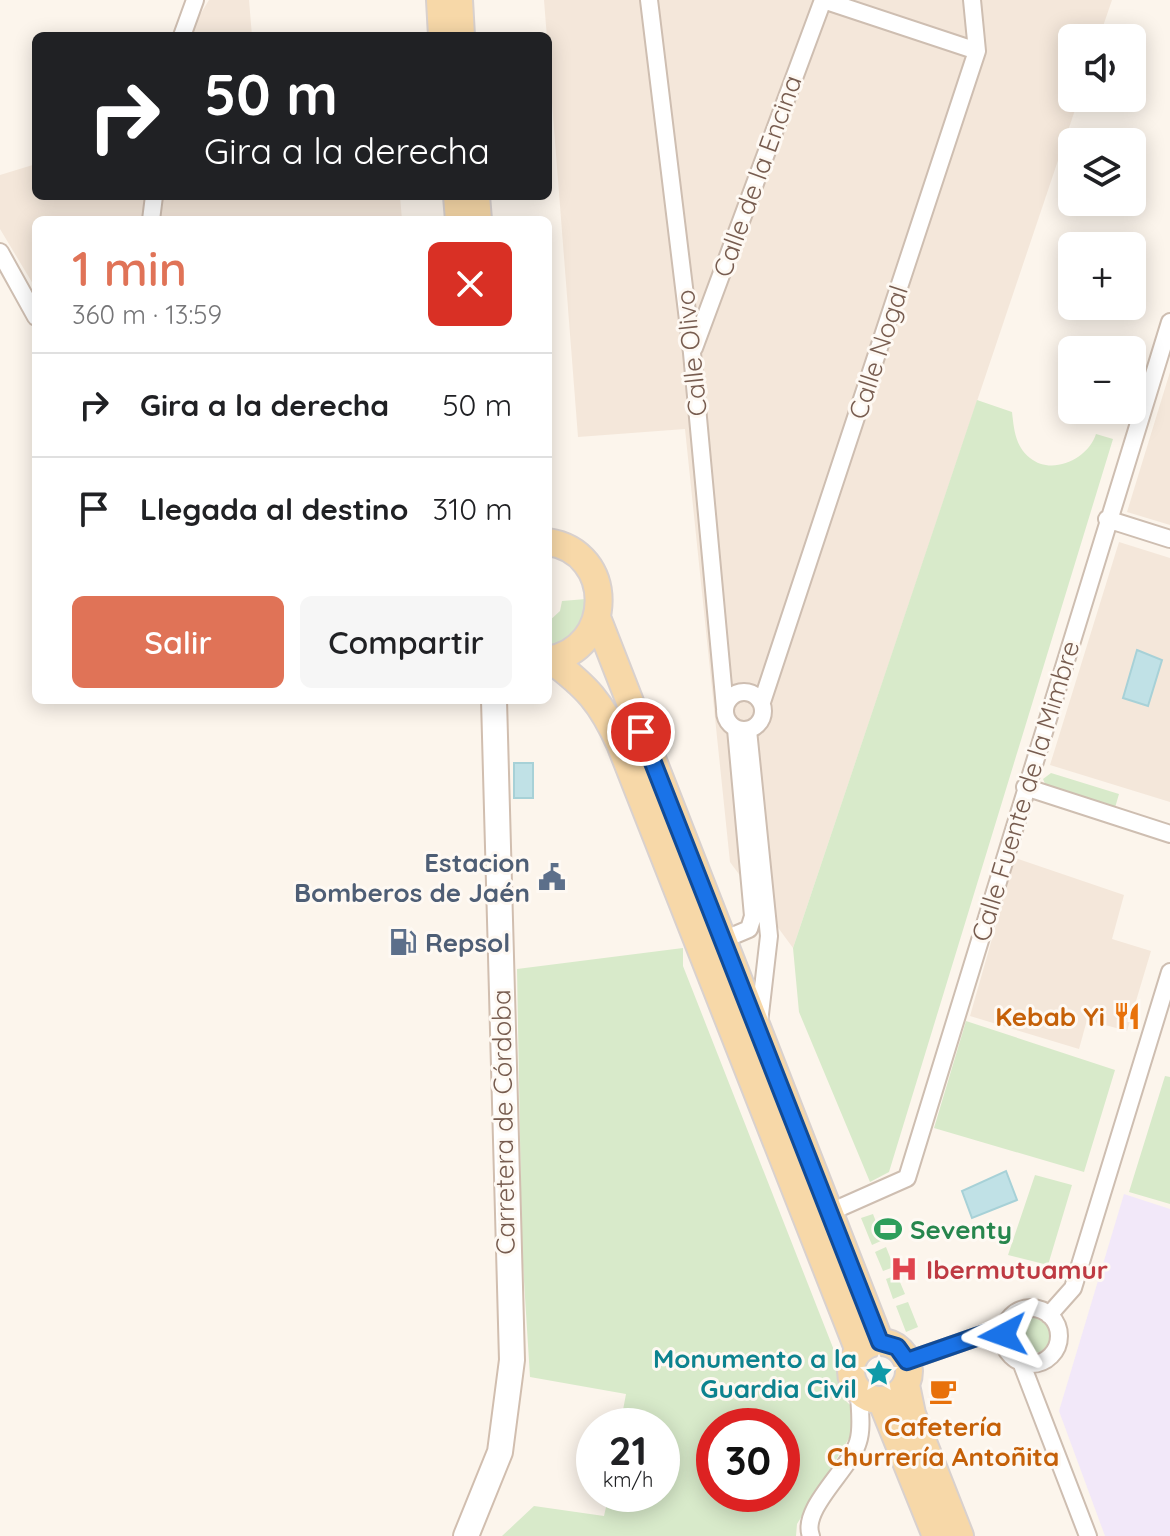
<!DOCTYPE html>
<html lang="es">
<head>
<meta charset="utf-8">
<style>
	:root { --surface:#fff; --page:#f6f6f6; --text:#202124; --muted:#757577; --line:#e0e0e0; --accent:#e07357 }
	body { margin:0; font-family:Quicksand,sans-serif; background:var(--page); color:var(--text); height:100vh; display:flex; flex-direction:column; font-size:30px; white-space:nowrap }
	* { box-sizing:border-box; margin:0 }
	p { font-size:26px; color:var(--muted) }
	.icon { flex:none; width:44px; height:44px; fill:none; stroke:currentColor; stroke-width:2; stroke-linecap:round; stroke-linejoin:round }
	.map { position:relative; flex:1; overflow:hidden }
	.panel { position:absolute; left:32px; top:216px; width:520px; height:488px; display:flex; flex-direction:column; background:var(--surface); border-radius:12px; box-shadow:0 4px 20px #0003 }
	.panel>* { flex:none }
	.top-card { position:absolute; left:32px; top:32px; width:520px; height:168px; border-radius:12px; box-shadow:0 4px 20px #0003; background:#202124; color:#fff; overflow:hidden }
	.tools { position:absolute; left:1058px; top:24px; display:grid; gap:16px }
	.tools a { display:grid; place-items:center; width:88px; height:88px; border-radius:12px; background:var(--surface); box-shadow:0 4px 20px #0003; font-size:40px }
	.speed { position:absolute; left:576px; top:1408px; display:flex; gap:16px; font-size:40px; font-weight:700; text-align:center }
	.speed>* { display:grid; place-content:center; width:104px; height:104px; border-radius:50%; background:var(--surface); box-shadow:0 4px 20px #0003; line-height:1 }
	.speed small { font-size:20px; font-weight:400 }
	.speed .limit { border:12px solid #d22; background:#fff; color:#111 }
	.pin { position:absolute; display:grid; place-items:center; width:68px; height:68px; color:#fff; margin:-34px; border:4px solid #fff; border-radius:50%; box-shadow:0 2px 8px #0007 }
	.me { position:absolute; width:88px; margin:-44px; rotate:266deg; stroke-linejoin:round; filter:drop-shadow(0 0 6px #0008) }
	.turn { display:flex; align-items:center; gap:28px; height:168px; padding:0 40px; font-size:36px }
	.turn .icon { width:104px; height:104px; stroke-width:2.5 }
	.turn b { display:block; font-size:56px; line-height:68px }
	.round { display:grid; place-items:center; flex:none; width:84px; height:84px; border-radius:12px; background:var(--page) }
	.overview { display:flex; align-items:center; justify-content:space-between; height:136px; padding:0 40px }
	h1 { font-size:48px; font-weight:600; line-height:60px; color:var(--accent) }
	.primary-button { display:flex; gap:16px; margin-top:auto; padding:16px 40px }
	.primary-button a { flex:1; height:92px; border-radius:12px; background:var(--accent); color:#fff; font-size:32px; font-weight:600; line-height:92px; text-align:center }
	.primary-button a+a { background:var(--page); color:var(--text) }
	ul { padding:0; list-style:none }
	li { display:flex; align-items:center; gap:24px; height:104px; padding:0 40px; border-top:2px solid var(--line) }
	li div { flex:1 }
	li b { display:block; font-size:30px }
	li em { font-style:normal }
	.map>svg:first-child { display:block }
	.residential { fill:#f4e7da }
	.education { fill:#f2e8f9 }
	.green { fill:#d8eaca; fill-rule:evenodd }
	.water { fill:#c0e1e6; stroke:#a7d1d7; stroke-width:2 }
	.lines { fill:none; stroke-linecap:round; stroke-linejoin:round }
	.street-casing { stroke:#cebeb1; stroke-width:20 }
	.secondary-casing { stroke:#d1beaf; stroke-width:28 }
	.primary-casing { stroke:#d9d1ce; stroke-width:30 }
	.street { stroke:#fff; stroke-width:16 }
	.secondary { stroke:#fff; stroke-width:24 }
	.primary { stroke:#f7d8a8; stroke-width:26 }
	.route-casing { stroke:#114b97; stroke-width:20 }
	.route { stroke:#1a73e8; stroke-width:14 }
	.labels { text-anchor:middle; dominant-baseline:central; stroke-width:6; stroke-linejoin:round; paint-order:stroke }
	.street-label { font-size:26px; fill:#775c4f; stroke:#fef9f3 }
	.service-label { font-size:26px; font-weight:bold; fill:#4e5e75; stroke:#fef9f3; text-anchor:end }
	.food-label { font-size:26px; font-weight:bold; fill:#c56008; stroke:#fef9f3; text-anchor:end }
	.leisure-label { font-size:26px; font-weight:bold; fill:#27864d; stroke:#fef9f3; text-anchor:start }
	.health-label { font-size:26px; font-weight:bold; fill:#be3a42; stroke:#fef9f3; text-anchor:start }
	.culture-label { font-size:26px; font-weight:bold; fill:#0d838f; stroke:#fef9f3; text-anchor:end }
</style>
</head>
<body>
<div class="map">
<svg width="1170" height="1536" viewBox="0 0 1170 1536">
	<rect width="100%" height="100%" fill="#fcf5ec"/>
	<!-- residential -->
	<path class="residential" d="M 209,0 L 249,0 L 252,36 L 187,36 Z
		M 544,0 L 1112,0 L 1099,38 L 1072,38 L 1072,98 L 1079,98 L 793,948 L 730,862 L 685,429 L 578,437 Z
		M 36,164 L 36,196 L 400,196 L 402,220 L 36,220 L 36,289 L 0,229 L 0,175 Z
		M 1170,372 L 1170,525 L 1127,512 Z
		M 1119,542 L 1170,558 L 1170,802 L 1050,765 Z
		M 1015,858 L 1124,895 L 1112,939 L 1151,951 L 1127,1031 L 1087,1020 L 1079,1049 L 970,1016 Z"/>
	<!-- education -->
	<path class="education" d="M 1124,1194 L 1170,1209 L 1170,1536 L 1105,1536 L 1059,1411 Z"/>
	<!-- green -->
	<path class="green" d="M 977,400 L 1012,412 C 1014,429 1015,446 1030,458 C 1052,476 1088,459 1096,434 L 1113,439 L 889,1172 L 870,1182 L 799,1012 L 793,948 Z
		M 586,599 C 585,625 572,639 548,646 L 548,622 L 560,611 L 562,601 Z
		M 1051,773 L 1119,794 L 1114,811 L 1046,786 L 1043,779 Z
		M 683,948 L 683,966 L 839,1363 C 836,1380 837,1398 854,1407 L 854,1430 L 797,1524 L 796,1536 L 502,1536 L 534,1506 L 604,1516 L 609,1494 L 662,1494 L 662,1426 L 620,1426 L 626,1394 L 530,1377 L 522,1249 L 517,969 ZM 714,1426 L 782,1426 L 782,1494 L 714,1494 Z
		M 966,1021 L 1115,1070 L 1084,1172 L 934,1128 Z
		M 1165,1076 L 1170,1077 L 1170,1204 L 1129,1192 Z
		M 1035,1175 L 1072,1185 L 1048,1265 L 1008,1255 Z
		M 873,1214 L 883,1240 L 872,1245 L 861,1218 Z
		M 886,1247 L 894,1267 L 883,1271 L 875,1252 Z
		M 897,1275 L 905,1294 L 893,1299 L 886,1279 Z
		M 908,1302 L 918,1327 L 906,1332 L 896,1306 Z
		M1015 1335a18 18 0 1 1 36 0a18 18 0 1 1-36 0Z"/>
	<!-- water -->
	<path class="water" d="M 1137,650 L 1162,660 L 1148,706 L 1123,698 Z
		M 514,763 L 533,763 L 533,798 L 514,798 Z
		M 1006,1171 L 1017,1200 L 972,1218 L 962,1191 Z"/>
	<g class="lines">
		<!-- street casing -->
		<g class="street-casing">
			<path id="street" d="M 649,0 L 692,353 L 725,708
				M 182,36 L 195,0
				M 151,220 L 154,196
				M 0,252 L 36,317
				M 694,348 L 823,0 L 977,51
				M 1107,519 L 1170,539
				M725 711a19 19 0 1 1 38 0a19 19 0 1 1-38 0Z
				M 762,702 L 977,51 L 972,0
				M 748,730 L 769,936 L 759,1023
				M 1025,787 L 1170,834
				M 723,940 L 749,929 L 753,916 L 736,729
				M 828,1213 L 907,1178 L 1170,322
				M1003 1336a28 28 0 1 1 56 0a28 28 0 1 1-56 0Z
				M 1049,1315 L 1073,1288 L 1170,972
				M 907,1361 L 1005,1327
				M 1021,1362 L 1088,1536
				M 811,1536 C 800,1509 851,1468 858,1442 C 863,1427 859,1406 859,1391"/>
		</g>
		<!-- secondary casing -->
		<g class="secondary-casing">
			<path id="secondary" d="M 466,1536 L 500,1452 L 512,1360 L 494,700"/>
		</g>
		<!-- primary casing -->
		<g class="primary-casing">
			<path id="primary" d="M 440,0 L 442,36
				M 459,0 L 461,36
				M 457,196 L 459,220
				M 476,196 L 478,220
				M 548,542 C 616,552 615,649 548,660
				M 598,620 L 880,1342
				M 551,660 C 587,687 601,702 620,744 L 859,1351
				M851 1371a29 29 0 1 1 58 0a29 29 0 1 1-58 0Z
				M 906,1385 L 912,1414 L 960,1536
				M 881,1400 L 936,1536"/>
		</g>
		<!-- street -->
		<use href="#street" class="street"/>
		<!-- secondary -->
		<use href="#secondary" class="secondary"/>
		<!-- primary -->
		<use href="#primary" class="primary"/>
	</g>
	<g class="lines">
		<!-- route casing -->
		<g class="route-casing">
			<path id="route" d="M 641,732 L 880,1342 L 897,1347 L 907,1361 L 1005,1327 L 1003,1335"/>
		</g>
		<!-- route -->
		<use href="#route" class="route"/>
	</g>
	<!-- icons -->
	<defs>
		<g id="civic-bare" transform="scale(2.16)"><path d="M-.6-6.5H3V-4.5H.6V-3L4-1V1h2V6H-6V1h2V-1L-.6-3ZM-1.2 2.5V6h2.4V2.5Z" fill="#5c6f8a" stroke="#fef9f3" stroke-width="2.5" paint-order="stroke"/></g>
		<g id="fuel-bare" transform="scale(2.16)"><path d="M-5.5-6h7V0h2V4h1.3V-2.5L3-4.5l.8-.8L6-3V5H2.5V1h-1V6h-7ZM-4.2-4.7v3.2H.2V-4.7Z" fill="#5c6f8a" stroke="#fef9f3" stroke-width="2.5" paint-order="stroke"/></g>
		<g id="restaurant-bare" transform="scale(2.16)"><path d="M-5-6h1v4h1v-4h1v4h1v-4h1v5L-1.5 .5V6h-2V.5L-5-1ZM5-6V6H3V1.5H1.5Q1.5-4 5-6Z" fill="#e8710a" stroke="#fef9f3" stroke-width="2.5" paint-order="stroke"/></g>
		<g id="stadium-bare" transform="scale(2.16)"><path d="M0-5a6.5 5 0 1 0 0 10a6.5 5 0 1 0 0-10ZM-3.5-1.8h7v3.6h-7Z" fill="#2e9e5b" stroke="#fef9f3" stroke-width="2.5" paint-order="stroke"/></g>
		<g id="hospital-bare" transform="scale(2.16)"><path d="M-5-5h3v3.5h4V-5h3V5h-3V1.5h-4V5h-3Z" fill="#e0444e" stroke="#fef9f3" stroke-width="2.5" paint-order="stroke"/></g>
		<g id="sight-bare" transform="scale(2.16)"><path d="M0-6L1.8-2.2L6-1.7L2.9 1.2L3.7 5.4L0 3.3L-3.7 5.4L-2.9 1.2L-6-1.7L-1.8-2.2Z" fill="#0f9aa8" stroke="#fef9f3" stroke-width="2.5" paint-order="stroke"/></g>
		<g id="cafe-bare" transform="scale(2.16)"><path d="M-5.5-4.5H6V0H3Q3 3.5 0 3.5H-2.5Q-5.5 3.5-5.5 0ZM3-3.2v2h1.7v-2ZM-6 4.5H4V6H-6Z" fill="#e8710a" stroke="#fef9f3" stroke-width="2.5" paint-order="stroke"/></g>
	</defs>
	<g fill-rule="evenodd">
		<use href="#civic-bare" x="552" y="877"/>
		<use href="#fuel-bare" x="403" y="942"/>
		<use href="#restaurant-bare" x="1127" y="1016"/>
		<use href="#stadium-bare" x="888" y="1229"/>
		<use href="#hospital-bare" x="904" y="1269"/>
		<use href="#sight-bare" x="879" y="1373"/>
		<use href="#cafe-bare" x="943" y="1391"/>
	</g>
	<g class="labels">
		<!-- street labels -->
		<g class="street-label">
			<text transform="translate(757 176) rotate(-70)">Calle de la Encina</text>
			<text transform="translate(878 352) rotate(-72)">Calle Nogal</text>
			<text transform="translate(691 353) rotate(-96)">Calle Olivo</text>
			<text transform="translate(1025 791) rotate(-73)">Calle Fuente de la Mimbre</text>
			<text transform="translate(503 1122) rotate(-91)">Carretera de Córdoba</text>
		</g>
		<!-- service labels -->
		<g class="service-label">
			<text x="530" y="862">Estacion<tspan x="530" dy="30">Bomberos de Jaén</tspan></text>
			<text x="425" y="942" text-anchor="start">Repsol</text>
		</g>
		<!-- food labels -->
		<g class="food-label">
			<text x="1105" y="1016">Kebab Yi</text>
			<text x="943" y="1426" text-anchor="middle">Cafetería<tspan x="943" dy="30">Churrería Antoñita</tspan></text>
		</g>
		<!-- leisure labels -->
		<g class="leisure-label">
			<text x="910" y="1229">Seventy</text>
		</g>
		<!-- health labels -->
		<g class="health-label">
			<text x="926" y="1269">Ibermutuamur</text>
		</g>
		<!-- culture labels -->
		<g class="culture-label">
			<text x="857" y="1358">Monumento a la<tspan x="857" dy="30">Guardia Civil</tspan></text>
		</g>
	</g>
</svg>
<div class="tools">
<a><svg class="icon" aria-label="sound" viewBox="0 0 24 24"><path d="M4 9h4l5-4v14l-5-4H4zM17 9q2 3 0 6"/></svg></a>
<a><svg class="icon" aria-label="layers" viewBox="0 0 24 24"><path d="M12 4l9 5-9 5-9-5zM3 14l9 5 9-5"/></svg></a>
<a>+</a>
<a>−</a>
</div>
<div class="speed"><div>21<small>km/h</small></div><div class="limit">30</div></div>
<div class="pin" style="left:641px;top:732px;background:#d93025"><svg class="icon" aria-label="arrive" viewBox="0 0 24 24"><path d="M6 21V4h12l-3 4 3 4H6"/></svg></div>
<svg class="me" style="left:1003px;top:1335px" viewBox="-20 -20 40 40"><path d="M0-17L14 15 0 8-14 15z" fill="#1a73e8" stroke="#fff" stroke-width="4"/></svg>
<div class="top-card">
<div class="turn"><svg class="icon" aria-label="right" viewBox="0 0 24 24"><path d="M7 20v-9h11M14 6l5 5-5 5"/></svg><div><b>50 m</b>Gira a la derecha</div></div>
</div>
<section class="panel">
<div class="overview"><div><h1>1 min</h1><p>360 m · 13:59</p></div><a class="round" style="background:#d93025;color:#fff"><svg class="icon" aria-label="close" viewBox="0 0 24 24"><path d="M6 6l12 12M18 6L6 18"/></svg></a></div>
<ul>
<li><svg class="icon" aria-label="right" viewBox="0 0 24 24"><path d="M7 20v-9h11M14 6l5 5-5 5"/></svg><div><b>Gira a la derecha</b></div><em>50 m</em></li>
<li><svg class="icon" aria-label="arrive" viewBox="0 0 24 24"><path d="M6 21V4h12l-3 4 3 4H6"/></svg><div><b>Llegada al destino</b></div><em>310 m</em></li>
</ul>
<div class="primary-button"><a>Salir</a><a>Compartir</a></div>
</section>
</div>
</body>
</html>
